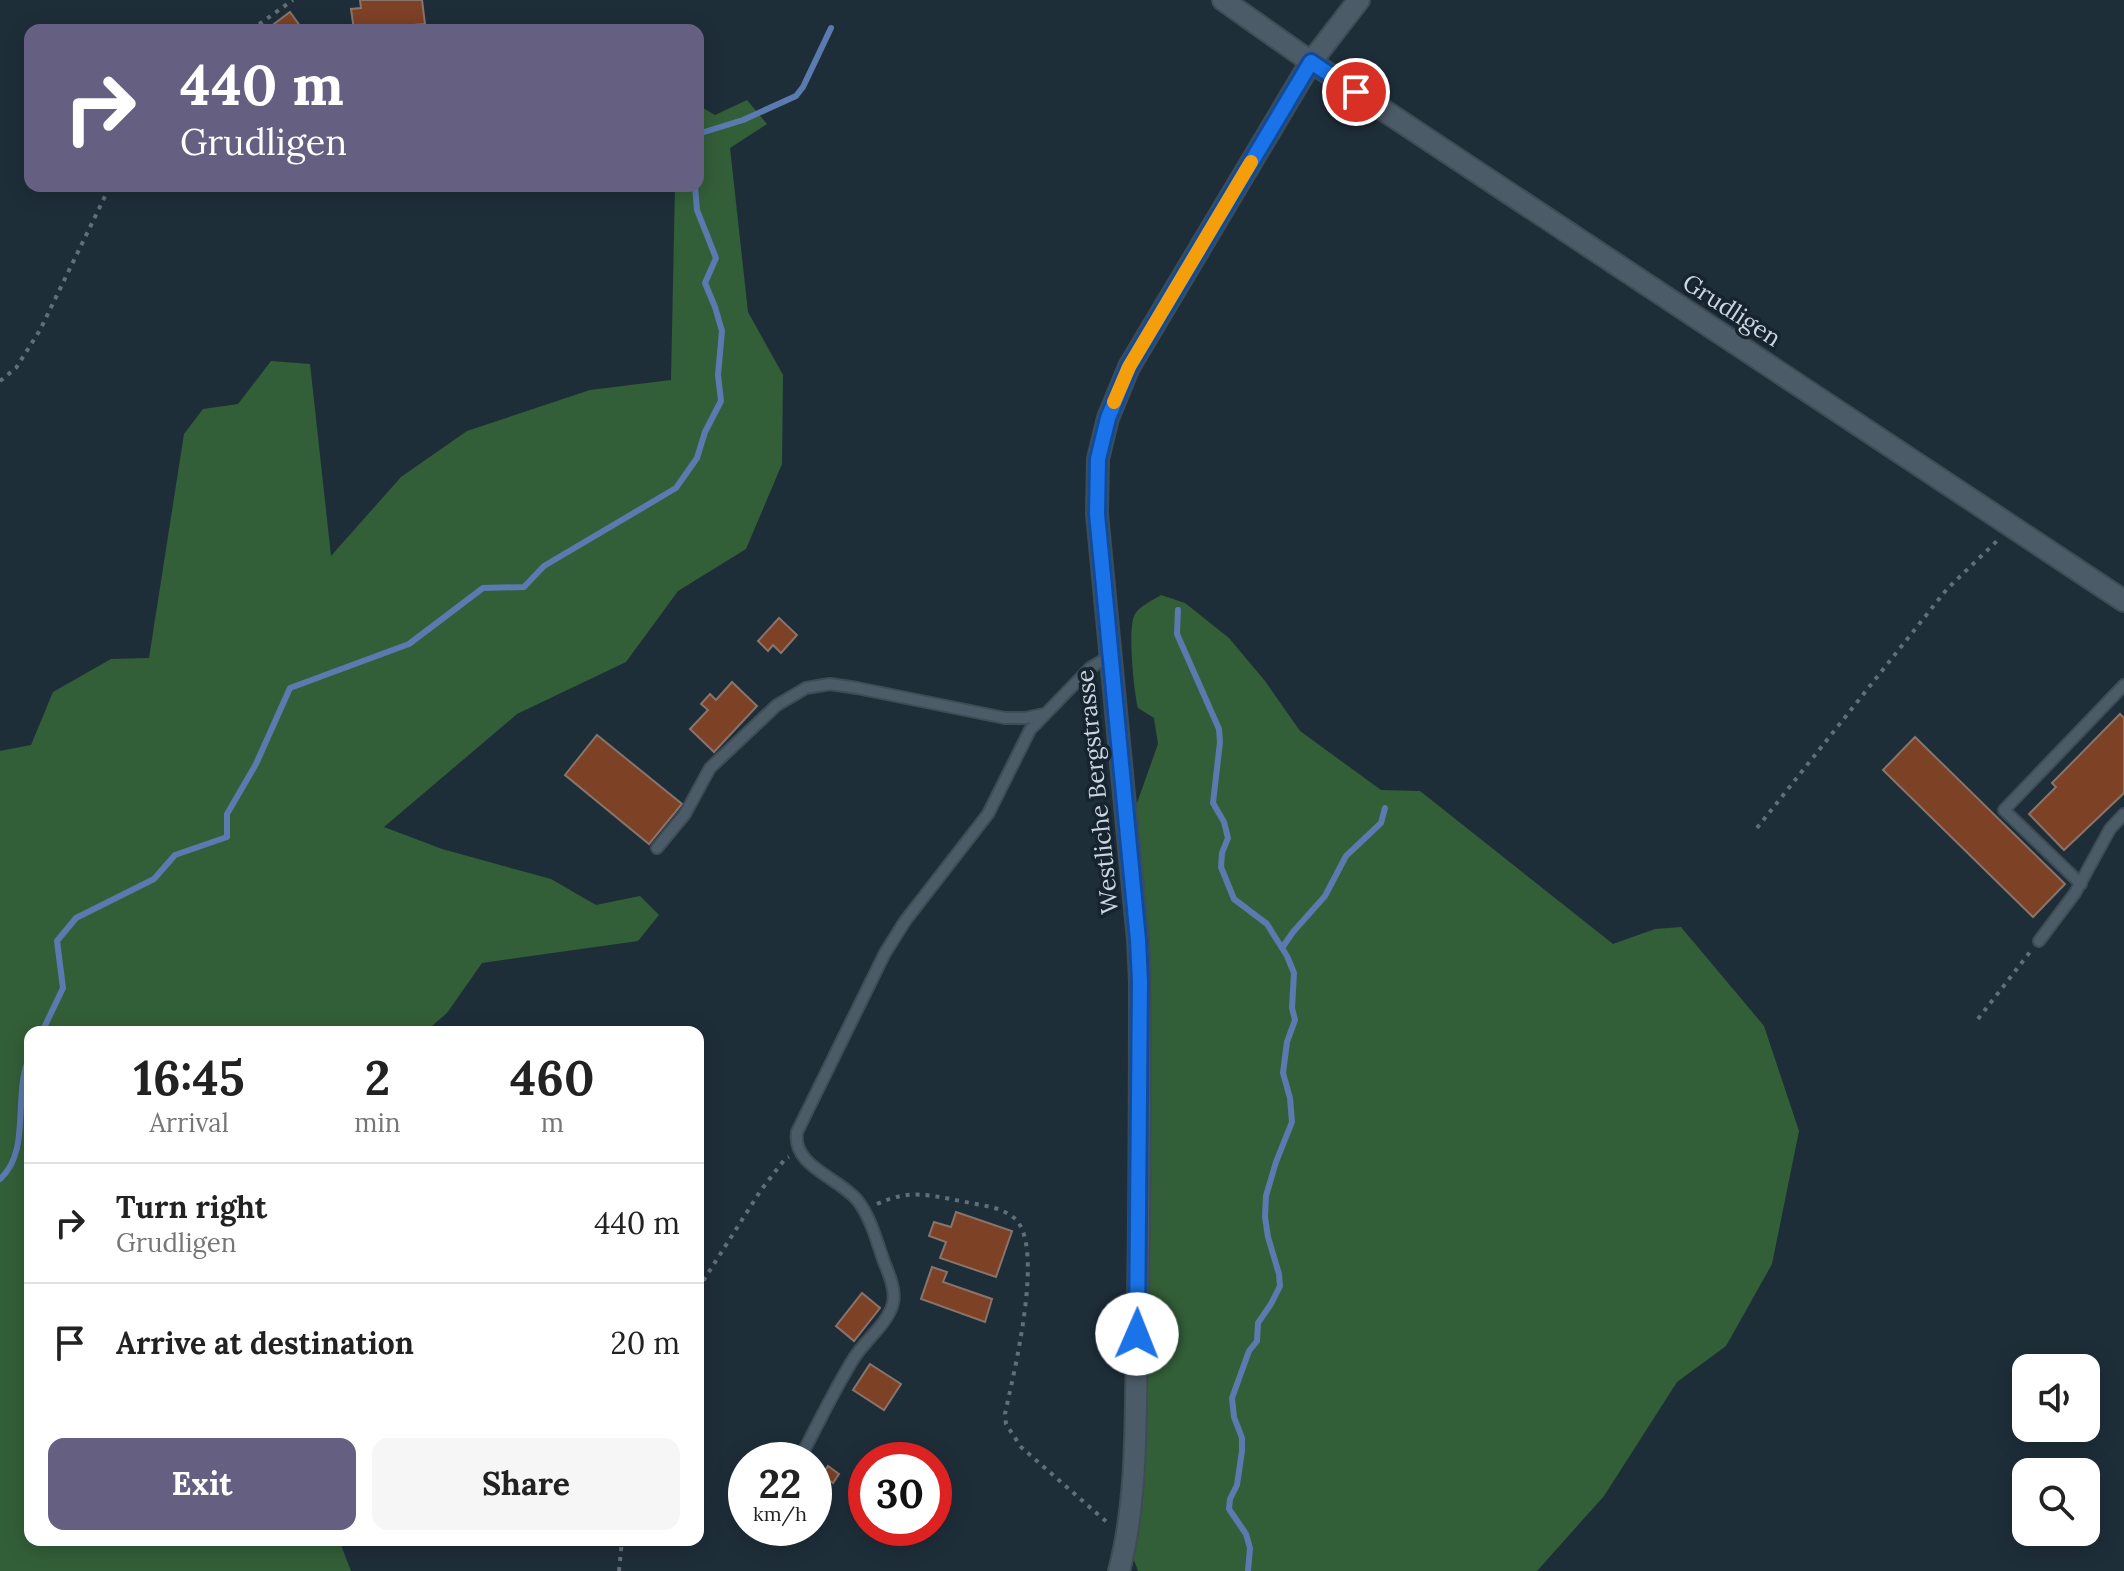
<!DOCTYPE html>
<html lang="en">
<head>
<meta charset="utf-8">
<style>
	:root { --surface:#fff; --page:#f6f6f6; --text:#222; --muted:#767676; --line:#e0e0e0; --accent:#656082 }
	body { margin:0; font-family:Lora,serif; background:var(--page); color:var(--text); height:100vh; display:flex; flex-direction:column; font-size:30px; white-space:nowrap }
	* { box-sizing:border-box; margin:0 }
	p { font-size:26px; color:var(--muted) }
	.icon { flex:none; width:44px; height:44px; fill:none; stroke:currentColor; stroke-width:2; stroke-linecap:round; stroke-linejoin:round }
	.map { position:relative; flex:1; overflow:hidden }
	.side { position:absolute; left:24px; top:1026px; width:680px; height:520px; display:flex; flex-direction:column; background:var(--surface); border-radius:16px; box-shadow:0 4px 20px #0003 }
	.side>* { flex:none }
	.banner { position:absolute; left:24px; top:24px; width:680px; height:168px; border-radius:16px; box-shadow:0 4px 20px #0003; background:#656082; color:#fff; overflow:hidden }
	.tools { position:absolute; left:2012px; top:1354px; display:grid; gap:16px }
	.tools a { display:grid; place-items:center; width:88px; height:88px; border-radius:16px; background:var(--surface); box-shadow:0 4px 20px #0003; font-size:40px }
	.speed { position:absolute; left:728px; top:1442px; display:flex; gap:16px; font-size:40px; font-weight:700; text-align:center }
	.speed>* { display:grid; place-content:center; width:104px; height:104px; border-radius:50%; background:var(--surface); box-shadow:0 4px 20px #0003; line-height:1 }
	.speed small { font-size:20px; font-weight:400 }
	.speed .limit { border:12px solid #d22; background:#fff; color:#111 }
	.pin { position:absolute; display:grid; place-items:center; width:68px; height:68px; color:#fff; margin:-34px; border:4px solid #fff; border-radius:50%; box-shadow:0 2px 8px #0007 }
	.me { position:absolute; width:88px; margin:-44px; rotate:1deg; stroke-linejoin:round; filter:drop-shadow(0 0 6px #0008) }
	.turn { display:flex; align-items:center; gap:28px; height:168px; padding:0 24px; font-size:36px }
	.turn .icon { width:104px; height:104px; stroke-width:2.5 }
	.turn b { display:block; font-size:56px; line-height:68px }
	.eta { display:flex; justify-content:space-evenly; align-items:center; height:136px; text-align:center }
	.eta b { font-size:48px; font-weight:800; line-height:56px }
	.primary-button { display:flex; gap:16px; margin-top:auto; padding:16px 24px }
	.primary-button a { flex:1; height:92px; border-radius:16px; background:var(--accent); color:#fff; font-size:32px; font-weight:800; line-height:92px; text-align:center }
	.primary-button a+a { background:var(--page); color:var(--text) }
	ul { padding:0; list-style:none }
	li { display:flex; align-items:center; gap:24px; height:120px; padding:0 24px; border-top:2px solid var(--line) }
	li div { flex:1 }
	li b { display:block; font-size:30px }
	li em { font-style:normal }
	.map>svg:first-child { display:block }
	.green { fill:#335f38 }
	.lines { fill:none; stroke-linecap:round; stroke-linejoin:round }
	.stream { stroke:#5a7ab0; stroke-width:6 }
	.building { fill:#7d4126; stroke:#89746b; stroke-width:2 }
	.lane-casing { stroke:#3e4c55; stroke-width:14 }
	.street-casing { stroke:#3e4c55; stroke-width:24 }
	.path { stroke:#626f79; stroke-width:4; stroke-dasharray:4 6; stroke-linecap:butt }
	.lane { stroke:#4b5b68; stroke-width:10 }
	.street { stroke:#4b5b68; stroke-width:20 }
	.route-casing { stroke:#114b97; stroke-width:20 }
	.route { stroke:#1a73e8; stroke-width:14 }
	.slow { stroke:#f59e0b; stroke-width:14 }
	.labels { text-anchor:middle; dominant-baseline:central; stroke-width:7; stroke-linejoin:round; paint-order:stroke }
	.street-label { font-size:24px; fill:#cdd6de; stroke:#15242f }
</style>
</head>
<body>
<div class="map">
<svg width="2124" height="1571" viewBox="0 0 2124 1571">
	<rect width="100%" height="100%" fill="#1e2e39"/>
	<!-- green -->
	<path class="green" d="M 747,100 L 767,124 L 730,148 L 748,312 L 783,375 L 782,464 L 746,549 L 678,591 L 626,662 L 517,714 L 384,827 L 442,849 L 551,879 L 596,905 L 640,896 L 659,915 L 638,941 L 482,963 L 447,1013 L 425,1032 L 30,1032 L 30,1540 L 339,1540 L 351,1571 L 0,1571 L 0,751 L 31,745 L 53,692 L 111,659 L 149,658 L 184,434 L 203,409 L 238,404 L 271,361 L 310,364 L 331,556 L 401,477 L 467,431 L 590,390 L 671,380 L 675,186 L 698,186 L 698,105 L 715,115 Z
		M 1161,595 L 1185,603 L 1229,638 L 1265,681 L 1300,731 L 1381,790 L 1420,791 L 1613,944 L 1655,929 L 1681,927 L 1764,1026 L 1799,1131 L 1772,1264 L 1726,1346 L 1677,1382 L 1604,1496 L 1537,1571 L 1138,1571 L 1131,1552 L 1131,820 L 1158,744 L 1154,718 L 1138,708 C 1134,692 1127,627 1135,614 C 1140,606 1153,600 1161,595 Z"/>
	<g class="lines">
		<!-- stream -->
		<path class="stream" d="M 698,137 L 701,133 L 743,120 L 796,96 L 803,87 L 831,28
			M 1178,610 L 1177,634 L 1219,729 L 1220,742 L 1213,803 L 1224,822 L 1228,838 L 1222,853 L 1221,867 L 1234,899 L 1267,924 L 1287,956 L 1294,973 L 1292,1008 L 1295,1020 L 1287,1042 L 1283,1073 L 1290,1098 L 1292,1122 L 1276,1162 L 1266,1196 L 1265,1217 L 1268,1237 L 1279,1274 L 1280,1286 L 1271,1304 L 1258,1323 L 1257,1341 L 1249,1351 L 1232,1398 L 1234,1417 L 1242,1438 L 1242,1451 L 1237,1485 L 1230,1499 L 1229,1509 L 1246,1534 L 1250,1548 L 1248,1571
			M 1282,948 L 1293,932 L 1325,896 L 1346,856 L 1381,823 L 1385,808
			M 42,1032 L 63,988 L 57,941 L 76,918 L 154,879 L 175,855 L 227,837 L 227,814 L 256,764 L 290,688 L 409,644 L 483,588 L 524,587 L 544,566 L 676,488 L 697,458 L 705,432 L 721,401 L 718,375 L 722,331 L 715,307 L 705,283 L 716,258 L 697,210 L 695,186
			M 0,1179 C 32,1151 12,1093 30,1056"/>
	</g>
	<!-- building -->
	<path class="building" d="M 360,0 L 422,0 L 425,24 L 354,30 L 351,9 L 361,8 Z
		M 290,12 L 303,30 L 266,30 Z
		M 779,618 L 797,635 L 781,653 L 773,645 L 768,651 L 758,641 Z
		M 732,682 L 757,706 L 714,752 L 690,729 L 708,710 L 701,704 L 710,694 L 716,700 Z
		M 2120,714 L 2124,718 L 2124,793 L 2064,850 L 2029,814 L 2056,787 L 2052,783 Z
		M 597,735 L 682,804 L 649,844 L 565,775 Z
		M 1915,737 L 2065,884 L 2033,917 L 1883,770 Z
		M 956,1212 L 1012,1231 L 996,1277 L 940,1258 L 946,1242 L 929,1236 L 934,1222 L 951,1227 Z
		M 932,1267 L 947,1272 L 943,1282 L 992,1299 L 985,1322 L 921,1299 Z
		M 862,1293 L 880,1308 L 854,1341 L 836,1326 Z
		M 870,1364 L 901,1384 L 884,1410 L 853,1390 Z
		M 828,1466 L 839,1474 L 833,1483 L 822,1475 Z
		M 777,1528 L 803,1528 L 795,1540 Z"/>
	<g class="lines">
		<!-- lane casing -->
		<g class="lane-casing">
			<path id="lane" d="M 657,848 L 685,814 L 710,768 L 777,705 L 806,688 L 830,684 L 857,688 L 1005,718 L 1025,718 L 1044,714
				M 2081,884 L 2004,810 L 2124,685
				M 2039,941 L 2075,893 L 2110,829 L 2124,814
				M 799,1460 C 817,1426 834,1390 854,1358 C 865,1340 888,1324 893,1303 C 896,1290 889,1274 884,1262 C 877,1242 871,1218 858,1201 C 839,1177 792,1167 797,1132 L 885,953 L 905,921 L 988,814 L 1030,730 L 1090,668 L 1110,656"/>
		</g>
		<!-- street casing -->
		<g class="street-casing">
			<path id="street" d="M 1223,0 L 1311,62 L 2124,601
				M 1119,1571 C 1138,1499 1135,1421 1137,1347 C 1140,1226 1140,1104 1140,982 L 1138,940 L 1097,514 L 1098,459 L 1108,418 L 1129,367 L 1311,62 L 1359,0"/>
		</g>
		<!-- path -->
		<path class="path" d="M 251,30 L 293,0
			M 0,381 L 16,368 L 40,330 L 110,186
			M 1757,828 L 1947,589 L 1999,539
			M 1978,1019 L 2030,952
			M 877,1204 C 910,1189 927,1195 961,1201 C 978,1205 999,1206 1013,1217 C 1047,1242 1013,1376 1005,1414 L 1006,1424 L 1021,1447 L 1109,1524
			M 698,1289 L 761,1190 L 785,1159 L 789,1157
			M 619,1571 L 622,1540"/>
		<!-- lane -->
		<use href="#lane" class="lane"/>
		<!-- street -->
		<use href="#street" class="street"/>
	</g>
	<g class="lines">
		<!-- route casing -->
		<g class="route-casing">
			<path id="route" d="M 1137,1334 L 1140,982 L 1138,940 L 1097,514 L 1098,459 L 1108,418 L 1129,367 L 1311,62 L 1356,92"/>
		</g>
		<!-- route -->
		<use href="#route" class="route"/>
		<!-- slow -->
		<path class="slow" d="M 1114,402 L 1129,367 L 1251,162"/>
	</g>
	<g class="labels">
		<!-- street labels -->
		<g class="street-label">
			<text transform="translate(1732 310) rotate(33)">Grudligen</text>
			<text transform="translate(1097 792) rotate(-96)">Westliche Bergstrasse</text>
		</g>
	</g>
</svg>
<div class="tools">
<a><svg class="icon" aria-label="sound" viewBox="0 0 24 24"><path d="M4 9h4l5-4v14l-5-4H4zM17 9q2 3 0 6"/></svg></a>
<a><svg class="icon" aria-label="search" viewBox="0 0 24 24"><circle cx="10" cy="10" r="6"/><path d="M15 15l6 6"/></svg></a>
</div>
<div class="speed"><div>22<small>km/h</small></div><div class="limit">30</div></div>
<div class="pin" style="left:1356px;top:92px;background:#d93025"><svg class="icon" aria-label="arrive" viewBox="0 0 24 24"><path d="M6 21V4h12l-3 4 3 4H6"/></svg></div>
<svg class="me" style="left:1137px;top:1334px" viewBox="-20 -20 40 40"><circle r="19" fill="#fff"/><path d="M0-13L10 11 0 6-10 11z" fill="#1a73e8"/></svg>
<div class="banner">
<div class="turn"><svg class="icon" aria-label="right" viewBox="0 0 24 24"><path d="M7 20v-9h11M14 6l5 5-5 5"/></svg><div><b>440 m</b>Grudligen</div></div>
</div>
<section class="side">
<div class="eta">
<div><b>16:45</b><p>Arrival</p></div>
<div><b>2</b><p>min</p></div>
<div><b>460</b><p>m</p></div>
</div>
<ul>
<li><svg class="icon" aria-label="right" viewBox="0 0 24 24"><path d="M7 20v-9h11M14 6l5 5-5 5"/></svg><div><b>Turn right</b><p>Grudligen</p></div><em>440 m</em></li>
<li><svg class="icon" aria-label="arrive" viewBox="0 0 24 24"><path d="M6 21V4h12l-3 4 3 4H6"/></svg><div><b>Arrive at destination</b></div><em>20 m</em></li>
</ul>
<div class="primary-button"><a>Exit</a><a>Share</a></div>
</section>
</div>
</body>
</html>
